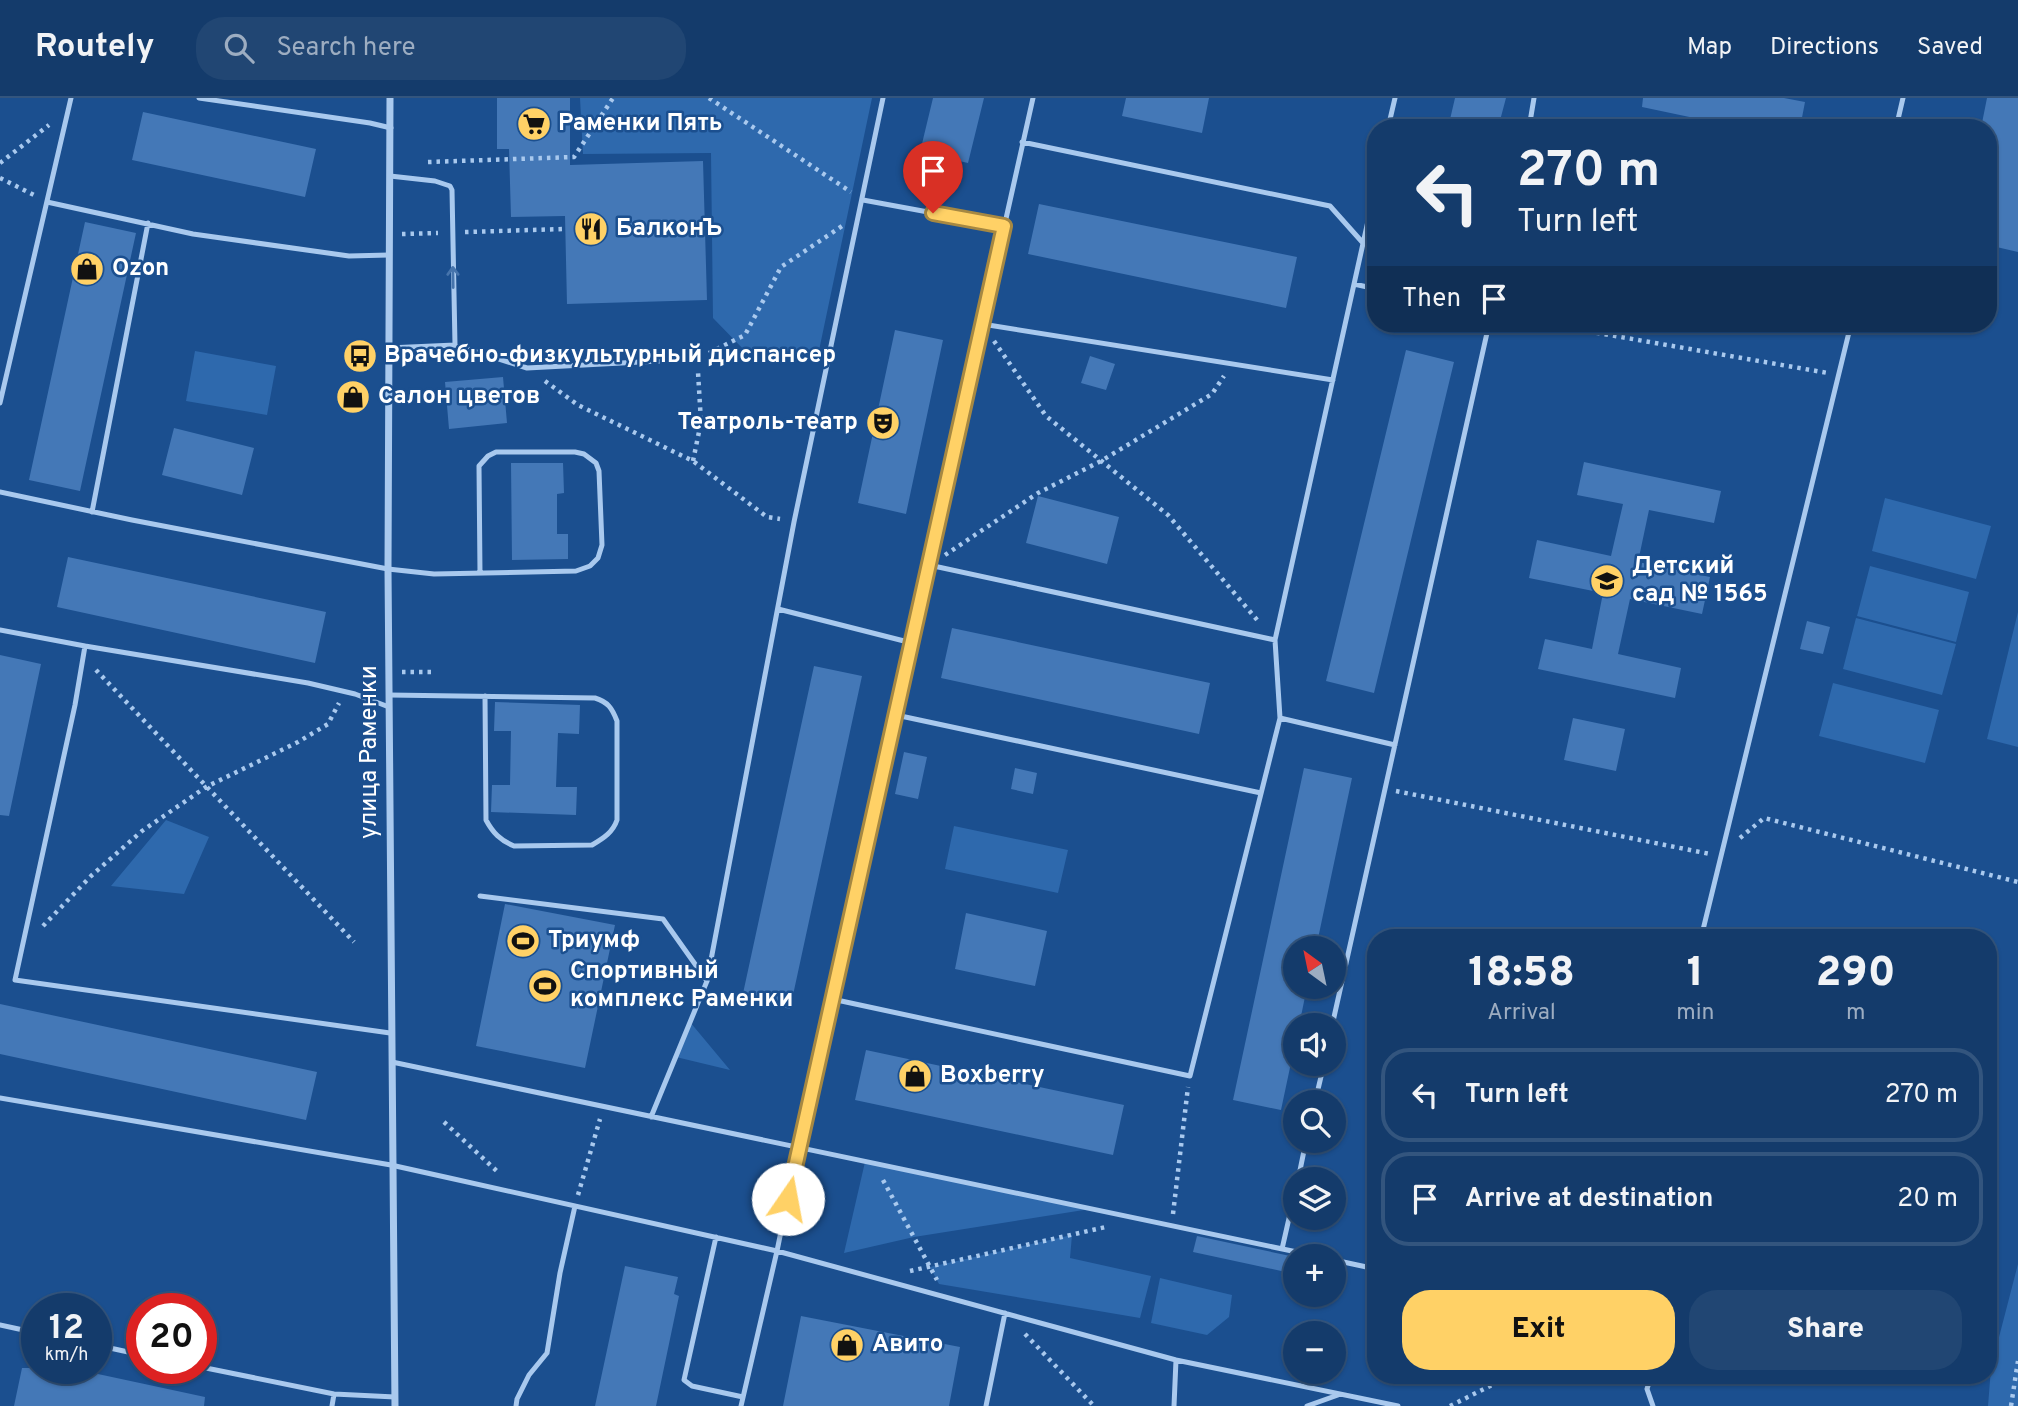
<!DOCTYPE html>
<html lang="en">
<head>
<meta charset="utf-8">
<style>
	:root { --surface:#143b6b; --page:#214673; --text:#f1f3f6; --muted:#9dadc1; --line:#33557e; --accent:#ffd166 }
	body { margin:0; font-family:Overpass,sans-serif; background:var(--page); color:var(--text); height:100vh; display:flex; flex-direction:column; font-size:26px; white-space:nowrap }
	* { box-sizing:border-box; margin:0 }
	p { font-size:23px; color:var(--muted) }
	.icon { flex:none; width:38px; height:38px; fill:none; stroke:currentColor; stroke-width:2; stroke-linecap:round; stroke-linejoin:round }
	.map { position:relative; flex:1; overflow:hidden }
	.details { position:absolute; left:1367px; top:831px; width:630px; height:455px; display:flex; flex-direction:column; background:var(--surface); border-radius:28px; box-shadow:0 2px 5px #0004,0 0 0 2px var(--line) }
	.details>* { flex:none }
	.top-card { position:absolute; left:1367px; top:21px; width:630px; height:214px; border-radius:28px; box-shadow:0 2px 5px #0004,0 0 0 2px var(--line); background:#143b6b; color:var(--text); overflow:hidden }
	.needle { width:46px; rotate:327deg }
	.tools { position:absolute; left:1283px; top:838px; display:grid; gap:14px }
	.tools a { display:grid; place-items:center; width:63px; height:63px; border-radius:50%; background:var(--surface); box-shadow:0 2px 5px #0004,0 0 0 2px var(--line); font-size:35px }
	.speed { position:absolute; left:21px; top:1195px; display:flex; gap:14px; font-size:35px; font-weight:700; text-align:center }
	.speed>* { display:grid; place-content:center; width:91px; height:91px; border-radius:50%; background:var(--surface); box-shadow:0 2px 5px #0004,0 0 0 2px var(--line); line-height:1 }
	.speed small { font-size:18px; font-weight:400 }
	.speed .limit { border:10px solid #d22; background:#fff; color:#111 }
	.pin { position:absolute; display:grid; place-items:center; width:60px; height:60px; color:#fff; margin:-72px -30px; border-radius:50% 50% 50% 0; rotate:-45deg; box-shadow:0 0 7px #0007 }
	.pin .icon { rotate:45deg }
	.me { position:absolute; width:77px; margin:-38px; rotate:12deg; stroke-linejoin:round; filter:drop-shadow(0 0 5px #0008) }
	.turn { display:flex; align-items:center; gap:24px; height:147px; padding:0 35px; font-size:32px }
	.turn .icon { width:91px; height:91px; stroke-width:2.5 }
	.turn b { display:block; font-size:49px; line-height:60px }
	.then { display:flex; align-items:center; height:66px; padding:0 35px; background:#0003; gap:14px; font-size:26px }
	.eta { display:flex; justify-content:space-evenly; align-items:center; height:119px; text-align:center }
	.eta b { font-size:42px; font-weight:800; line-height:49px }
	.primary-button { display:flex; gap:14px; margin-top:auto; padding:14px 35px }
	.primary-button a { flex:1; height:80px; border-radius:28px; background:var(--accent); color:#111; font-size:28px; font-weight:800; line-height:80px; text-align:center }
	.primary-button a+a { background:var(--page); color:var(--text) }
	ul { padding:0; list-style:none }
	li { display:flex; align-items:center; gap:21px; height:94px; margin:0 14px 10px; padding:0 21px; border:4px solid var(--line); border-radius:28px }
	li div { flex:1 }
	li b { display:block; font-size:26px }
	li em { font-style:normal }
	header { display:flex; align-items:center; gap:42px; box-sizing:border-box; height:98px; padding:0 35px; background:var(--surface); border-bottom:2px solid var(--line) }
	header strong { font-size:33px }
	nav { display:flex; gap:38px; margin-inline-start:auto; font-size:24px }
	.search { width:490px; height:63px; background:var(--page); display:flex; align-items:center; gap:18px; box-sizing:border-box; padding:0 24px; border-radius:28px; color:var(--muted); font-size:26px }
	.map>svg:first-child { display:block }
	.green { fill:#2e69ad }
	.building { fill:#4478b7 }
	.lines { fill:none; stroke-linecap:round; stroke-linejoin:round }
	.path { stroke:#a9c9ee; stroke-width:4.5; stroke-dasharray:3.5 5; stroke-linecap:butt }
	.lane { stroke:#a9c9ee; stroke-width:5 }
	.street { stroke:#a9c9ee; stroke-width:7 }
	.oneway { stroke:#4674ac }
	.route-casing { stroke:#a68842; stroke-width:18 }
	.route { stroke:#ffd166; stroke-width:12 }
	.labels { text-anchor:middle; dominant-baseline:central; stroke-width:5; stroke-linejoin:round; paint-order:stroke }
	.poi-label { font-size:24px; font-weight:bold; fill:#fff; stroke:#1b4f8f; text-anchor:start }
	.street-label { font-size:24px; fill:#fff; stroke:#1b4f8f }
</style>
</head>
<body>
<header>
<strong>Routely</strong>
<div class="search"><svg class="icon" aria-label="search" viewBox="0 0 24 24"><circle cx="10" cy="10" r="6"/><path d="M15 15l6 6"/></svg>Search here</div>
<nav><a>Map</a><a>Directions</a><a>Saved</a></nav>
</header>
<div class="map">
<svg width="2018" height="1308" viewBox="0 0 2018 1308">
	<rect width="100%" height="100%" fill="#1b4f8f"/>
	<!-- green -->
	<path class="green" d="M 580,0 L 872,0 L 817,262 L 748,256 L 713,220 L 711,55 L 583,56 Z
		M 195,253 L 276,268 L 267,317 L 186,303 Z
		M 1885,400 L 1991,428 L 1976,481 L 1872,453 Z
		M 1870,468 L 1969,494 L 1956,544 L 1857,518 Z
		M 2018,514 L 2018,649 L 1987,641 Z
		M 1856,520 L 1956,546 L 1942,597 L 1843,571 Z
		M 1833,585 L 1939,612 L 1925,665 L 1819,638 Z
		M 166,722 L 209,739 L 184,796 L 111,788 Z
		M 954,728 L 1068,752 L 1058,795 L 945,771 Z
		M 690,924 L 730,972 L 676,959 Z
		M 865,1064 L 1090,1111 L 914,1139 L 844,1155 Z
		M 1072,1137 L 1070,1160 L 1151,1178 L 1140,1220 L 939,1186 L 930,1169 Z
		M 2018,1166 L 2018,1308 L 1988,1308 L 1991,1270 Z
		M 1160,1180 L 1232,1197 L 1229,1219 L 1207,1237 L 1151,1225 Z"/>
	<!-- building -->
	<path class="building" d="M 497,0 L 570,0 L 570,67 L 703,63 L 707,202 L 567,206 L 565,118 L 511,119 L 509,51 L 497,51 Z
		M 933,0 L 984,0 L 968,65 L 920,54 Z
		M 1126,0 L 1209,0 L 1202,35 L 1122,18 Z
		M 1455,0 L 1506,0 L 1498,30 L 1448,30 Z
		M 1643,0 L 1784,0 L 1805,4 L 1800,30 L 1697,30 L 1699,21 L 1642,9 Z
		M 1987,0 L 2018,0 L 2018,154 L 1988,147 L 1988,30 L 1981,30 Z
		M 143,14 L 316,51 L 305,99 L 132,62 Z
		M 1039,106 L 1297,159 L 1286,210 L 1028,156 Z
		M 85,124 L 136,135 L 80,393 L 29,382 Z
		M 895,232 L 943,242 L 906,416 L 858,405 Z
		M 1406,252 L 1454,264 L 1374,595 L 1326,583 Z
		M 1090,258 L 1115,266 L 1106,292 L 1081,285 Z
		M 503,279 L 507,325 L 449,331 L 445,284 Z
		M 174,330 L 254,350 L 242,397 L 162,377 Z
		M 1584,364 L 1721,393 L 1714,425 L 1649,412 L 1638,464 L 1710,479 L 1702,516 L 1630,501 L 1618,556 L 1681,570 L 1675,600 L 1538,571 L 1545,541 L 1592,551 L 1603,495 L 1529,480 L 1537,442 L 1611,458 L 1623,406 L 1577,397 Z
		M 511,365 L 563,365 L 564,395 L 557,396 L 557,436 L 568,436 L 568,461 L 512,462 Z
		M 1038,398 L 1119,419 L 1107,466 L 1026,445 Z
		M 68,459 L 326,514 L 315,565 L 57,509 Z
		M 1807,523 L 1830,529 L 1823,556 L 1800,551 Z
		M 952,530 L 1210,585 L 1199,636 L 941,580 Z
		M 0,557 L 41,566 L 9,718 L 0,717 Z
		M 814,568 L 862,578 L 790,911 L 742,900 Z
		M 495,604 L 580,607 L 579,636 L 558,635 L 556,689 L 577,689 L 576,717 L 491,714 L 492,687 L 510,687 L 511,633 L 494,633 Z
		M 1573,620 L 1625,631 L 1616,673 L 1564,662 Z
		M 904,654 L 927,659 L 918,701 L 895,696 Z
		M 1015,670 L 1037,675 L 1033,696 L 1011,691 Z
		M 1304,670 L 1352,680 L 1316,850 L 1295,850 L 1295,889 L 1307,889 L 1299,928 L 1295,928 L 1295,946 L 1281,1012 L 1233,1002 Z
		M 505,806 L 615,827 L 585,970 L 476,948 Z
		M 966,815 L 1047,833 L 1035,888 L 955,871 Z
		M 0,906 L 317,974 L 306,1022 L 0,956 Z
		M 866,952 L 1124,1007 L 1113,1057 L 855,1002 Z
		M 1197,1138 L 1295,1159 L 1295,1176 L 1193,1154 Z
		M 625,1168 L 678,1179 L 674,1196 L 679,1198 L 656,1308 L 595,1308 Z
		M 801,1218 L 960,1249 L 949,1308 L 783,1308 Z
		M 22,1270 L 70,1270 L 205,1299 L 204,1308 L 14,1308 Z"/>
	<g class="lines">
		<!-- path -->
		<path class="path" d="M 709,0 L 851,94
			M 428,64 L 574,59 L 613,0
			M 0,65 L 49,27
			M 0,80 L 34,97
			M 465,134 L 565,131
			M 402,136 L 438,135
			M 1546,226 L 1828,275
			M 994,243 L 1046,318 L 1168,417 L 1258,523
			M 709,255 L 745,237 L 781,169 L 842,128
			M 545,283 L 578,307 L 693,363 L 767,419 L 780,421
			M 693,363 L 701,324 L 698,274
			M 945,457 L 1038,395 L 1101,363 L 1212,296 L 1224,278
			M 96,572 L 354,844
			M 402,574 L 436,574
			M 1396,693 L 1710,756
			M 1740,740 L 1764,720 L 2018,784
			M 43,828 L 91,778 L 142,733 L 206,689 L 298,644 L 328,626 L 339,605
			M 444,1024 L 500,1076
			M 883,1082 L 937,1182
			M 578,1097 L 600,1021
			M 1173,1116 L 1188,989
			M 910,1173 L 1106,1129
			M 1025,1236 L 1094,1308
			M 1450,1308 L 1510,1278
			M 2011,1308 L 2018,1263"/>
		<!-- lane -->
		<path class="lane" d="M 199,0 L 370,25 L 391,30
			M 1388,30 L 1395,0
			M 1529,30 L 1534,0
			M 1896,30 L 1903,0
			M 1022,44 L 1330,108 L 1363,145
			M 390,78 L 435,83 L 450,88 L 452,92 L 455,247
			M 863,102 L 1004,128
			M 47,104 L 193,136 L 349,158 L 389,157
			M 1354,186 L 1376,191
			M 982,226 L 1333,282
			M 388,250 L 455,247 L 527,270 L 697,261
			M 0,305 L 71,0
			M 0,394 L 132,422 L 388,471 L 434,476 L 576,473 L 590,468 L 598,460 L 602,447 L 599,373 L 596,365 L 584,356 L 575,354 L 496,354 L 488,358 L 479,368 L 480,475
			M 92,414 L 148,125
			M 929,467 L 1275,542
			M 778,511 L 912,545
			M 0,532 L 85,548
			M 389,597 L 595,600 C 608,604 612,610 617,623 L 617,722 C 613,734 604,740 592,747 L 514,748 C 500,742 493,735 486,722 L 485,598
			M 389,609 L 355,596 L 308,585 L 85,548 L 75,607 L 15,882 L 390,935
			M 896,617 L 1261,695
			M 1280,620 L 1395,647
			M 480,798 L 663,821 L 707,883
			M 1701,840 L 1851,226
			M 832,901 L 1190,978 L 1280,620 L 1275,542 L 1376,87
			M 1332,928 L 1489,226
			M 392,964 L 1316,1158
			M 0,1000 L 391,1067 L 445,1079 L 777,1153 L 1176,1262 L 1398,1308
			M 1315,1004 L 1324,966
			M 651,1019 L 707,883 L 794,424 L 883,0
			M 1298,1082 L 1306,1043
			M 716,1139 L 684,1282 L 692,1288 L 743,1299
			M 1282,1151 L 1295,1094
			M 1334,1162 L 1376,1171
			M 0,1227 L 37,1235
			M 96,1247 L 142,1257
			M 201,1269 L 334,1296 L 395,1299
			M 1651,1278 L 1647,1291 L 1653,1308
			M 332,1308 L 334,1296
			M 516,1308 L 517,1301 L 529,1277 L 547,1255 L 560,1175 L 575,1108
			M 741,1308 L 777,1153 L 798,1050 L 1033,0
			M 986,1308 L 1005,1215
			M 1174,1308 L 1176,1262
			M 1307,1308 L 1338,1297"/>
		<!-- street -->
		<path class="street" d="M 390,0 L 388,471 L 395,1308"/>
	</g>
	<!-- one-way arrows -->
	<defs><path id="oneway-shaft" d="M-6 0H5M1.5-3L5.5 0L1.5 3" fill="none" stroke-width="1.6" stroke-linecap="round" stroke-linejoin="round" transform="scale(1.75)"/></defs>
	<use class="oneway" href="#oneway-shaft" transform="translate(453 179) rotate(-91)"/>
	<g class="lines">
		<!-- route casing -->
		<g class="route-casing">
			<path id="route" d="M 788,1101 L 1004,128 L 933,115"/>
		</g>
		<!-- route -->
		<use href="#route" class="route"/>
	</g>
	<!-- icons -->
	<defs>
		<g id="supermarket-disc" transform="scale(1.75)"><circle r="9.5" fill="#ffd166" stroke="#1b4f8f"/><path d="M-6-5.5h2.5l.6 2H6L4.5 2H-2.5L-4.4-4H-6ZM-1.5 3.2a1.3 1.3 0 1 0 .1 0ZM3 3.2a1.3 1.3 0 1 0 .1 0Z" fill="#111"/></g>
		<g id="restaurant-disc" transform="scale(1.75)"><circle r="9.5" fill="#ffd166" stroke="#1b4f8f"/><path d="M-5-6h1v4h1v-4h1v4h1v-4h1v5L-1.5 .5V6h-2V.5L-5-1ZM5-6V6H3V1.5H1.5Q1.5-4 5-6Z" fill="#111"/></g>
		<g id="shop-disc" transform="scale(1.75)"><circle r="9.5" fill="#ffd166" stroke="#1b4f8f"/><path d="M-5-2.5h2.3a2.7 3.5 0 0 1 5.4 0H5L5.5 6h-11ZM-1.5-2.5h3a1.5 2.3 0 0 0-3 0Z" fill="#111"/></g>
		<g id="bus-disc" transform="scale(1.75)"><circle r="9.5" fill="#ffd166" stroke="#1b4f8f"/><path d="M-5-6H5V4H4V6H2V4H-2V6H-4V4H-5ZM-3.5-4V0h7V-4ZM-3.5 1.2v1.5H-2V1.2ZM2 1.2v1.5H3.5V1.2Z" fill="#111"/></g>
		<g id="theatre-disc" transform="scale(1.75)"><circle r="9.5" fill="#ffd166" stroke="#1b4f8f"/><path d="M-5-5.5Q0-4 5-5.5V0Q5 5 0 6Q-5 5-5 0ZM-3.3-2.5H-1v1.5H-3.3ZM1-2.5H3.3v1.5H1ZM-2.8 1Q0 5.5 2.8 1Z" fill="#111"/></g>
		<g id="school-disc" transform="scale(1.75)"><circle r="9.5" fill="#ffd166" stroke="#1b4f8f"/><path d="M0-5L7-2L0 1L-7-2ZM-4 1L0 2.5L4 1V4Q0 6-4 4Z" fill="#111"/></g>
		<g id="stadium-disc" transform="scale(1.75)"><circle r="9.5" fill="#ffd166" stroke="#1b4f8f"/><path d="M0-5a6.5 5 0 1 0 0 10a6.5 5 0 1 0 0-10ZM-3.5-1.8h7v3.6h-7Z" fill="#111"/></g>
	</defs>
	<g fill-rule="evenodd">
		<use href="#supermarket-disc" x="534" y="26"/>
		<use href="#restaurant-disc" x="591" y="131"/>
		<use href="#shop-disc" x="87" y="171"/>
		<use href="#bus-disc" x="360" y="258"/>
		<use href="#shop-disc" x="353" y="299"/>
		<use href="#theatre-disc" x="883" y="325"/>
		<use href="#school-disc" x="1607" y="483"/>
		<use href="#stadium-disc" x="523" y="843"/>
		<use href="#stadium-disc" x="545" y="888"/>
		<use href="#shop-disc" x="915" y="978"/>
		<use href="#shop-disc" x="847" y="1247"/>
	</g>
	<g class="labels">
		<!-- poi labels -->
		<g class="poi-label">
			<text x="558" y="26">Раменки Пять</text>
			<text x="616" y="131">БалконЪ</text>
			<text x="112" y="171">Ozon</text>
			<text x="384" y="258">Врачебно-физкультурный диспансер</text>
			<text x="378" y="299">Салон цветов</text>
			<text x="858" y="325" text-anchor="end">Театроль-театр</text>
			<text x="1632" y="469">Детский<tspan x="1632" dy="28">сад № 1565</tspan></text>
			<text x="548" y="843">Триумф</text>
			<text x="570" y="874">Спортивный<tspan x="570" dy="28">комплекс Раменки</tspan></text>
			<text x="940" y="978">Boxberry</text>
			<text x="872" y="1247">Авито</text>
		</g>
		<!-- street labels -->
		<g class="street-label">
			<text transform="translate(370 654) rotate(-90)">улица Раменки</text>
		</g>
	</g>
</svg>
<div class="tools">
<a><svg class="needle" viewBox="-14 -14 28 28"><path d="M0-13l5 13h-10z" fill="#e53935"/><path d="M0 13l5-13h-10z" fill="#9dadc1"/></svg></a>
<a><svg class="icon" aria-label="sound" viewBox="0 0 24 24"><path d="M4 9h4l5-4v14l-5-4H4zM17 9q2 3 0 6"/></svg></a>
<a><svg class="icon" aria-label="search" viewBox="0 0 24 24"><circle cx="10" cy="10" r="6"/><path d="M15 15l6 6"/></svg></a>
<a><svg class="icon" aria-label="layers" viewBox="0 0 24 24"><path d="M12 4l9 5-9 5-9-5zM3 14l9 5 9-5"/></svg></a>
<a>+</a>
<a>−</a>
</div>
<div class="speed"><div>12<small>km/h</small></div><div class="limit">20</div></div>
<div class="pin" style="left:933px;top:115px;background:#d93025"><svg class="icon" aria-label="arrive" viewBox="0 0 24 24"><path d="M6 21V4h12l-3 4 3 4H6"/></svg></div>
<svg class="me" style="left:788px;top:1101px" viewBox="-20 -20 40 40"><circle r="19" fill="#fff"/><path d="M0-13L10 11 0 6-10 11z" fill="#ffd166"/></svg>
<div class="top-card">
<div class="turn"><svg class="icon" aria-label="left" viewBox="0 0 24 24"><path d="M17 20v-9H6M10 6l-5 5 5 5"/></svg><div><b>270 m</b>Turn left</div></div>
<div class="then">Then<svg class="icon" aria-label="arrive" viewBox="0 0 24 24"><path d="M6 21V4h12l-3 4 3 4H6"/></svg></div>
</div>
<section class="details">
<div class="eta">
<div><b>18:58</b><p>Arrival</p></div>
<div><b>1</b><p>min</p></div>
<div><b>290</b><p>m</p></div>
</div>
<ul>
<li><svg class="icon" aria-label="left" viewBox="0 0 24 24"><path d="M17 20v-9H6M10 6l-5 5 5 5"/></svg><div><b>Turn left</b></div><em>270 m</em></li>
<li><svg class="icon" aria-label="arrive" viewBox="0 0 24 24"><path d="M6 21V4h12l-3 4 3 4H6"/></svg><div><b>Arrive at destination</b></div><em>20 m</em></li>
</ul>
<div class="primary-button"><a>Exit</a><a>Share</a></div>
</section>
</div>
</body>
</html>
